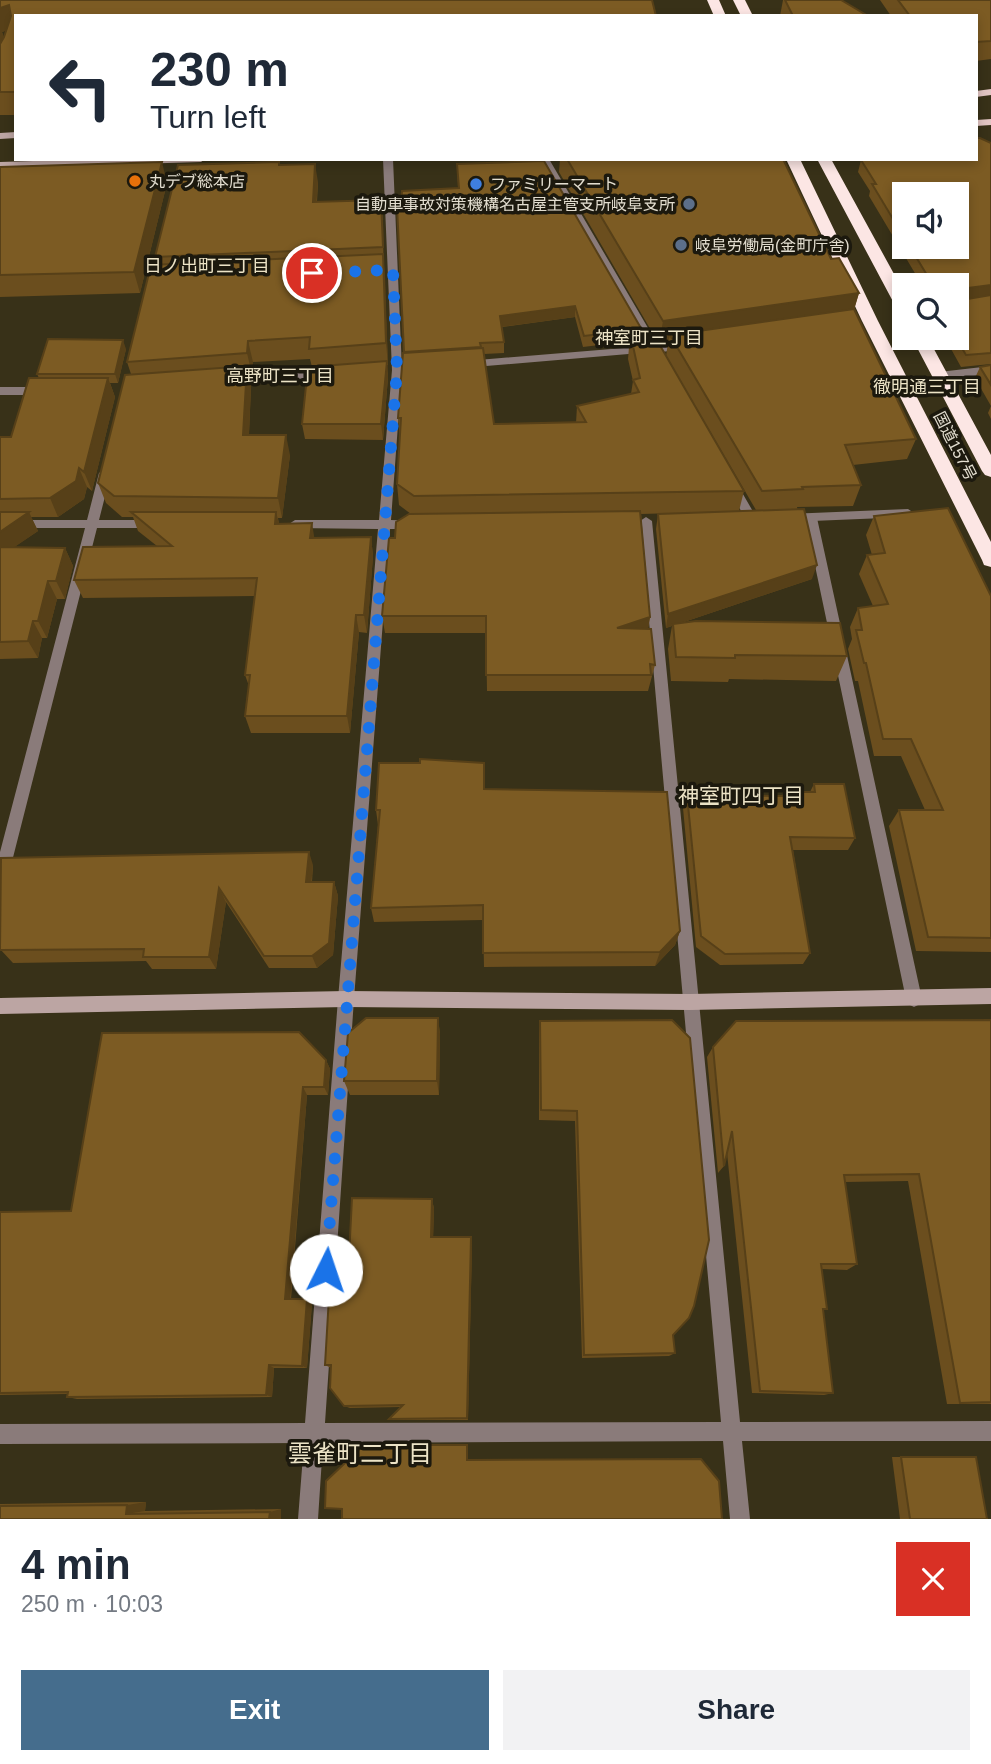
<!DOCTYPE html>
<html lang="en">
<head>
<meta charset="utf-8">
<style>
	:root { --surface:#fff; --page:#f2f2f3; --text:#1f2937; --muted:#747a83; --accent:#456d8d }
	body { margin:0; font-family:Arial,"Noto Sans JP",sans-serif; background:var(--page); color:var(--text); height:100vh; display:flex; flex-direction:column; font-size:26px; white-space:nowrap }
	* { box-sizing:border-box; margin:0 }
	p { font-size:23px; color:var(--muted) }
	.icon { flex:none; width:38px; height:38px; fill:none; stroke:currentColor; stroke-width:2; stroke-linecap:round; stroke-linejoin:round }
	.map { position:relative; height:1519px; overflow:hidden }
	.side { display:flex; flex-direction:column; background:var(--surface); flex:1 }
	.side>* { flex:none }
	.guide { position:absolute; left:14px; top:14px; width:964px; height:147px; border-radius:0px; box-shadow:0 4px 10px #0003; background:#fff; color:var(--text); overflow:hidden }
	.tools { position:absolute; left:892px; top:182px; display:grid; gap:14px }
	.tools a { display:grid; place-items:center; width:77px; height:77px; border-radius:0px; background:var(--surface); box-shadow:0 4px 10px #0003; font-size:35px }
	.pin { position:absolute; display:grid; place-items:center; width:60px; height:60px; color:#fff; margin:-30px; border:4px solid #fff; border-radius:50%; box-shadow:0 2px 7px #0007 }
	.me { position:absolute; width:77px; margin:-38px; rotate:4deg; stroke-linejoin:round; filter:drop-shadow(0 0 5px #0008) }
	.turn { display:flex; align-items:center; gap:24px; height:147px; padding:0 21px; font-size:32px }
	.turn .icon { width:91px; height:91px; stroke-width:2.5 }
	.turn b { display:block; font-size:49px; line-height:60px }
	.round { display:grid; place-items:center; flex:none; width:74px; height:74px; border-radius:0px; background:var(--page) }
	.overview { display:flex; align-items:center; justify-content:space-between; height:119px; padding:0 21px }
	h1 { font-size:42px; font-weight:600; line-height:52px }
	.primary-button { display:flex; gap:14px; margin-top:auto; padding:14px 21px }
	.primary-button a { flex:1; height:80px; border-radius:0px; background:var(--accent); color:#fff; font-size:28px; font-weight:600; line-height:80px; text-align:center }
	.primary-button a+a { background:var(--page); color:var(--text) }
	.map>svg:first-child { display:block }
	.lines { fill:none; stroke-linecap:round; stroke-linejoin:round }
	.lane { fill:#8a7b7a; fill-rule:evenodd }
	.street { fill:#8a7b7a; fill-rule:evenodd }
	.secondary { fill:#bca5a3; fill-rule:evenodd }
	.primary { fill:#e2c5c3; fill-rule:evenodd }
	.highway { fill:#fce6e4; fill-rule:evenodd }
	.wall { fill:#6b4e1e; fill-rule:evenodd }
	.shaded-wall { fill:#574018 }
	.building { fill:#7c5b23; stroke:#574018; stroke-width:2 }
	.route { stroke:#1a73e8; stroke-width:12; stroke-dasharray:0 21.6 }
	.food-dot { fill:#e8710a; stroke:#1c190e; stroke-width:2.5 }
	.shop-dot { fill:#3f7fe0; stroke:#1c190e; stroke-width:2.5 }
	.service-dot { fill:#5c6f8a; stroke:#1c190e; stroke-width:2.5 }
	.labels { text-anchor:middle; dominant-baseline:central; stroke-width:7; stroke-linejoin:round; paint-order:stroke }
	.far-poi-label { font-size:16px; fill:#e3ded0; stroke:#1c190e; text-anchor:start }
	.far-street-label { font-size:16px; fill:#e3ded0; stroke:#1c190e }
	.far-neighbourhood-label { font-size:18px; fill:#ece3c6; stroke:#1c190e }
	.neighbourhood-label { font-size:21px; fill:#ece3c6; stroke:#1c190e }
	.near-neighbourhood-label { font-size:24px; fill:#ece3c6; stroke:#1c190e }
</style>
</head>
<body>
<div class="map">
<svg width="991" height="1519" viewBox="0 0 991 1519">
	<rect width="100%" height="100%" fill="#383118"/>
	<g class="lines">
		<!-- lane -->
		<path class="lane" d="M 991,366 L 991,374 L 939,380 L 933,376 L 939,372 Z
			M 811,514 L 817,518 L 922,999 L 920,1004 L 914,1007 L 908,1004 L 906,999 L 805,518 Z"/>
		<!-- street -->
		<path class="street" d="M 383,159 L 393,159 L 402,370 L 391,520 L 415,521 L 421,525 L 415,529 L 390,529 L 354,999 L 325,1423 L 721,1422 L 640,521 L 646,517 L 652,521 L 740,1422 L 991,1421 L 991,1441 L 742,1441 L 750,1519 L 730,1519 L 723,1441 L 323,1443 L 318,1519 L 298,1519 L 304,1443 L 0,1444 L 0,1424 L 305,1423 L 338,999 L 378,529 L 295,528 L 289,524 L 295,520 L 379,520 L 392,370 Z
			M 539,159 L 549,159 L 658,345 L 686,342 L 691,346 L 690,348 L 662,352 L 657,356 L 652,352 L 462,368 L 462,362 L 466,361 L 648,346 Z
			M 324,371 L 328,372 L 328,378 L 232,386 L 226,382 L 232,378 Z
			M 0,387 L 44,387 L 50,391 L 44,395 L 0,395 Z
			M 105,469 L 111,473 L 99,520 L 152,520 L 158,524 L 152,528 L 97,528 L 7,881 L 5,886 L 0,888 L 0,852 L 85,528 L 0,528 L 0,520 L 87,520 L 99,473 Z
			M 732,481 L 736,482 L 755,515 L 757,518 L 755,521 L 747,521 L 726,485 Z
			M 908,509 L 914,513 L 908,517 L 788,522 L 782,518 L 788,514 Z"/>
		<!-- secondary -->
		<path class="secondary" d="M 16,132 L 16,138 L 0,139 L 0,133 Z
			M 99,159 L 205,159 L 201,162 L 0,168 L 0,162 Z
			M 991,988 L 991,1004 L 690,1010 L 346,1007 L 0,1014 L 0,998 L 346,991 L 690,994 Z"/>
		<!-- primary -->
		<path class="primary" d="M 991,89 L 991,95 L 976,97 L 976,91 Z
			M 991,119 L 991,125 L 976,126 L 976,120 Z"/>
		<!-- highway -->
		<path class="highway" d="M 707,0 L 719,0 L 726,16 L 714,16 Z
			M 733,0 L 745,0 L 753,16 L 741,16 Z
			M 786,159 L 800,159 L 878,321 L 991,542 L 991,567 L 984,565 L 982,560 L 862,321 Z
			M 817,159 L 831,159 L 905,294 L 905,314 L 897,309 Z
			M 912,338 L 928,338 L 991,455 L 991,477 L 985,475 L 982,471 Z"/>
	</g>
	<!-- wall -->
	<path class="wall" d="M 0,0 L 16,16 L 16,115 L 0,115 ZM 7,30 L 4,38 L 2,32 Z
		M 783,0 L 841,0 L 868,16 L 780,16 Z
		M 880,0 L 991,0 L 991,59 L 976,61 L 976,16 L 891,16 Z
		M 991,143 L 991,364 L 961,367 L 945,338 L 957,338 L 957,285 L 922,285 L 869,196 L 870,191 L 858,172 L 861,160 ZM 905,194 L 957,247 L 905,247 Z
		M 560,159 L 783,159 L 831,259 L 859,293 L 854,309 L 916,439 L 907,459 L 853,465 L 861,485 L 853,506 L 797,507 L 812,579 L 681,623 L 847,656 L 836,681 L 729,679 L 728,682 L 671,681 L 668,649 L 672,626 L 666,628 L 656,529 L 658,514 L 676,513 L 641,514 L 650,617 L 648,629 L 655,665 L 648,691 L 487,691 L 486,633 L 385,633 L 382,616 L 395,538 L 411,514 L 399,505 L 397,484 L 400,440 L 398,418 L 404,353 L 401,206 L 458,188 L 457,164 L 645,335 L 744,491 L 739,511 L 756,510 L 666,356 L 668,343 L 659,344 L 559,172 ZM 575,317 L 583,347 L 624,342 L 625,347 L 629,347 L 628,359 L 633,381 L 631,394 L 577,406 L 576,423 L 494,424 L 484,354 L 504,353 L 504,342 L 502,327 Z
		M 280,165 L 318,182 L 317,202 L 381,200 L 388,365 L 387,365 L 388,377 L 383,440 L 305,439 L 302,424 L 312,367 L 310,359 L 253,362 L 252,375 L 249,375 L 251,387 L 249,435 L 290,455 L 282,518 L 278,518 L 279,524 L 315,538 L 371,537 L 373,556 L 367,633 L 359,632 L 350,733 L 251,733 L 245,716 L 249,686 L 245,675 L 255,596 L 83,598 L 74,580 L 157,546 L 138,531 L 133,517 L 122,517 L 106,503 L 98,483 L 131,374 L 127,362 L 157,264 L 155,257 Z
		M 0,167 L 167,183 L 140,293 L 0,297 Z
		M 126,349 L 118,383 L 110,383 L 115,397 L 92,491 L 87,487 L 84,499 L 58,517 L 31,517 L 38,531 L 14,547 L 65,548 L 73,566 L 65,599 L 57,599 L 47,638 L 42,638 L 38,658 L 0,659 L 0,437 L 11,437 L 39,378 L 37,374 Z
		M 991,365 L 991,406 L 975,378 L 980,367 Z
		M 991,406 L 991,419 L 988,413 Z
		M 874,516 L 991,596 L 991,952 L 916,951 L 889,826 L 899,810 L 925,810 L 901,756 L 874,756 L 858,681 L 855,681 L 848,649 L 852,639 L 850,627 L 858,608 L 873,606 L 859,574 L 867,555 L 872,555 L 866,535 Z
		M 814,784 L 855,838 L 848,850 L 793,850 L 810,953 L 803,964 L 720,965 L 696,947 L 683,808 L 687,795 L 782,796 L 784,792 L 810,792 Z
		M 485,789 L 680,931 L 675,945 L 655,966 L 484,967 L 483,920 L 374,922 L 371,908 L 378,825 L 376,810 Z
		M 313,865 L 312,882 L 334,882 L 338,896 L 333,955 L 317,968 L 269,968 L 226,902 L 216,969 L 152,969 L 146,961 L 13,963 L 0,949 Z
		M 438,1018 L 440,1034 L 439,1095 L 350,1095 L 344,1081 Z
		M 991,1020 L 991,1404 L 947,1404 L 908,1181 L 845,1182 L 857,1264 L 847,1270 L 822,1269 L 827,1309 L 823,1310 L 833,1393 L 824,1395 L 752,1393 L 727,1153 L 724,1166 L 718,1173 L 707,1057 L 713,1047 Z
		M 540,1021 L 673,1335 L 675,1353 L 669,1356 L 582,1358 L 575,1121 L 539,1120 L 539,1033 Z
		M 326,1060 L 330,1069 L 328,1095 L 307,1095 L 291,1299 L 312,1303 L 307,1368 L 274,1368 L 272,1397 L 77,1399 L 67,1397 L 67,1394 L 0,1395 L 0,1212 L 71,1211 Z
		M 432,1199 L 434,1209 L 433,1237 L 471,1237 L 472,1246 L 468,1420 L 394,1420 L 389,1419 L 401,1407 L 350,1408 L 344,1406 L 331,1368 L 325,1365 L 347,1297 Z
		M 892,1457 L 976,1457 L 987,1519 L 900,1519 Z
		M 146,1502 L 145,1511 L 281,1509 L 281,1519 L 0,1519 L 0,1504 Z"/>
	<!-- shaded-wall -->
	<path class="shaded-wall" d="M 9,5 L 16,28 L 2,32 L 5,41 L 0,53 L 0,8 Z
		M 162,162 L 167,183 L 140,293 L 134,272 Z
		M 315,164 L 318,182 L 315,221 L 313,202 Z
		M 381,200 L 383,218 L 384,265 L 383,247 Z
		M 383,254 L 385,275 L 388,365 L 386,343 Z
		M 991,285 L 991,295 L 957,300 L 961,289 Z
		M 859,293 L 852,317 L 670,335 L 668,343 L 659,344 L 663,321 Z
		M 575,306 L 575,317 L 500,327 L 500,316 Z
		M 123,340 L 126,349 L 118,383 L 115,374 Z
		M 248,341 L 253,362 L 252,375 L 247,353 Z
		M 387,361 L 388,377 L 383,440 L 381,424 Z
		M 247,366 L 251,387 L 248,455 L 243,435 Z
		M 108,378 L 115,397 L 92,491 L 84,472 Z
		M 286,435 L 290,455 L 282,518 L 278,498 Z
		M 79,468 L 87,487 L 84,499 L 58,517 L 50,498 Z
		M 29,512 L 38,531 L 0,557 L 0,532 Z
		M 276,512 L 281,531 L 275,524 Z
		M 312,523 L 315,542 L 310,538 Z
		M 371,537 L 373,556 L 367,633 L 364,615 Z
		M 65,548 L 73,566 L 65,599 L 56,581 Z
		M 817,565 L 812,579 L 666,628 L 668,614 Z
		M 48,581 L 57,599 L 47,638 L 38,621 Z
		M 356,615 L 359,632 L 350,733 L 347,716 Z
		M 650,617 L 647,634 L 617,628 Z
		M 33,621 L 42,638 L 38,658 L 28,641 Z
		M 309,852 L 313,865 L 310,896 L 306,882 Z
		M 334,882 L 338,896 L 333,955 L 317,968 L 312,956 Z
		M 219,888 L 226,902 L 216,969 L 209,957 Z
		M 680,931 L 675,945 L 655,966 L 660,952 Z
		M 438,1018 L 440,1034 L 439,1095 L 437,1081 Z
		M 326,1060 L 330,1069 L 328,1095 L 324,1087 Z
		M 303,1087 L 307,1095 L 290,1302 L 285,1299 Z
		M 432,1199 L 434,1209 L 433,1245 L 431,1237 Z
		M 471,1237 L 472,1246 L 468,1420 L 467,1418 Z
		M 307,1299 L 312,1303 L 307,1368 L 302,1366 Z
		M 269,1365 L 274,1368 L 272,1397 L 266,1395 Z
		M 146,1502 L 145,1511 L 126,1514 L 127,1505 Z
		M 281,1509 L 281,1519 L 269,1519 L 270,1512 Z"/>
	<!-- building -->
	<path class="building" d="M 0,0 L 652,0 L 656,16 L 16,16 L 16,92 L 0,92 L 0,44 L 4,37 L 11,16 L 9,5 L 0,8 Z
		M 785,0 L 841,0 L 868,16 L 793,16 Z
		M 898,0 L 991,0 L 991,41 L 976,42 L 976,16 L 910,16 Z
		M 976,138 L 980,138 L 991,143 L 991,285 L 961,289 L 959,297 L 962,300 L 991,295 L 991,353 L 966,355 L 956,338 L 957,338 L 957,285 L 933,285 L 910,247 L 957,247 L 957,194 L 905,194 L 905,239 L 872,184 L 876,184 L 861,160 L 862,159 L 976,159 Z
		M 567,159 L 783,159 L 831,259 L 839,258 L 859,293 L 663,321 Z
		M 544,161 L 645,335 L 626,336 L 625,331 L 584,336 L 575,306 L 500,316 L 504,342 L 480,343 L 481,347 L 404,352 L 397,206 L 401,206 L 402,191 L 459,188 L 457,164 Z
		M 162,162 L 134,272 L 0,275 L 0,167 Z
		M 279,162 L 279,165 L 315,164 L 313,202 L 381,200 L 383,247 L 155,257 L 178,165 Z
		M 383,254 L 386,343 L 309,349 L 310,337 L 248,341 L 247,353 L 127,362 L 151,265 Z
		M 854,309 L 916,439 L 845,445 L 861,485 L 802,487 L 803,489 L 762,491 L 670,335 Z
		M 654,335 L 744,491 L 414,496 L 397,484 L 401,418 L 398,418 L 403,353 L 483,348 L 494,424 L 586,422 L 577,406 L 639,392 L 633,380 L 640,378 L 631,337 Z
		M 48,339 L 123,340 L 115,374 L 37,374 Z
		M 387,361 L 381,424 L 302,424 L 308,367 Z
		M 991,365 L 991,385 L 980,367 Z
		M 247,366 L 243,435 L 286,435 L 278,498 L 114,496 L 98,483 L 125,375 Z
		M 29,378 L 108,378 L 84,472 L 79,468 L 76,481 L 50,498 L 0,499 L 0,437 L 11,437 Z
		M 948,508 L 991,596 L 991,938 L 928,937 L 899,810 L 943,810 L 911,739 L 883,739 L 866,663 L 864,663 L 856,630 L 862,630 L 858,608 L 888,604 L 867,555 L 885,553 L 874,516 Z
		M 804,509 L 817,565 L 668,614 L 658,514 Z
		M 640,511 L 650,617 L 617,628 L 651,629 L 655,665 L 650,664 L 651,675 L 486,675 L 486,616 L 382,616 L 389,538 L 395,538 L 396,522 L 409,514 Z
		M 0,512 L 29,512 L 0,532 Z
		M 131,512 L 276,512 L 275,524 L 312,523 L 310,538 L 371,537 L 364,615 L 356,615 L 347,716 L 245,716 L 250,675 L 245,675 L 257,578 L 74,580 L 83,547 L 172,546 Z
		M 0,547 L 65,548 L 56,581 L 48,581 L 38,621 L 33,621 L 28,641 L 0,642 Z
		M 696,621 L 840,623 L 847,656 L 735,655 L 735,658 L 676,657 L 673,624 Z
		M 420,759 L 484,763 L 484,789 L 667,792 L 680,931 L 660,952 L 483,953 L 483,905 L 371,908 L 380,810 L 376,810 L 379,763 L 420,763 Z
		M 814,784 L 844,784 L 855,838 L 790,837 L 810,953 L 725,954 L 701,936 L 687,795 L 784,796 L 784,792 L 815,792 Z
		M 309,852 L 306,882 L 334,882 L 329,943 L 312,956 L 264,956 L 219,888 L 209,957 L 143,957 L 144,949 L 1,950 L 0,949 L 1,858 Z
		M 366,1018 L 438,1018 L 437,1081 L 344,1081 L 348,1033 Z
		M 672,1020 L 690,1038 L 709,1240 L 694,1306 L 689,1318 L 673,1335 L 675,1353 L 584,1355 L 577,1111 L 541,1110 L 540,1021 Z
		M 991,1020 L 991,1402 L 960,1403 L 919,1174 L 844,1175 L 857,1264 L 821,1264 L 827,1309 L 823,1309 L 833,1393 L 760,1391 L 732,1131 L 724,1166 L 713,1047 L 736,1021 Z
		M 299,1032 L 326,1060 L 324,1087 L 303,1087 L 285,1299 L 307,1299 L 302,1366 L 269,1365 L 266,1395 L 67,1397 L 68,1392 L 0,1393 L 0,1212 L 71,1211 L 102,1033 Z
		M 352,1198 L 432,1199 L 431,1237 L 471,1237 L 467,1418 L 389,1419 L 403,1405 L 344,1406 L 330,1388 L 331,1365 L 325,1365 L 329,1297 L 347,1297 Z
		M 364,1445 L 467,1445 L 467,1460 L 701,1459 L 719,1481 L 722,1519 L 342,1519 L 342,1509 L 325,1508 L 326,1481 Z
		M 901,1457 L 976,1457 L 987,1519 L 910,1519 Z
		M 127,1505 L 126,1514 L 270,1512 L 269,1519 L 0,1519 L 0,1506 Z"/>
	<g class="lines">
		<!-- route -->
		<path class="route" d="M 312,273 L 393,270 L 397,370 L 326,1270"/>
	</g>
	<!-- markers -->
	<circle class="food-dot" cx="135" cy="181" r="7"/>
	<circle class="shop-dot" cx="476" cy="184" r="7"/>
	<g class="service-dot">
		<circle cx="689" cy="204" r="7"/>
		<circle cx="681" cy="245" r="7"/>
	</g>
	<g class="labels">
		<!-- far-poi labels -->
		<g class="far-poi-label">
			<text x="149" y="181">丸デブ総本店</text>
			<text x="490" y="184">ファミリーマート</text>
			<text x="675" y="204" text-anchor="end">自動車事故対策機構名古屋主管支所岐阜支所</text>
			<text x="695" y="245">岐阜労働局(金町庁舎)</text>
		</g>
		<!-- far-street labels -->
		<g class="far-street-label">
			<text transform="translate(955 446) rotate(63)">国道157号</text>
		</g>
		<!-- far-neighbourhood labels -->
		<g class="far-neighbourhood-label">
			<text x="207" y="266">日ノ出町三丁目</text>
			<text x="649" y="338">神室町三丁目</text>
			<text x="280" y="376">高野町三丁目</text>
			<text x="927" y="387">徹明通三丁目</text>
		</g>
		<!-- neighbourhood labels -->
		<g class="neighbourhood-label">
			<text x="741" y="795">神室町四丁目</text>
		</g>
		<!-- near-neighbourhood labels -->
		<g class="near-neighbourhood-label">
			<text x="360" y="1453">雲雀町二丁目</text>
		</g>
	</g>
</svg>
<div class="tools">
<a><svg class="icon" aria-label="sound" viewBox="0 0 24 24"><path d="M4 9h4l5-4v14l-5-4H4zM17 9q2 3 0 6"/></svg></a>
<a><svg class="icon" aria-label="search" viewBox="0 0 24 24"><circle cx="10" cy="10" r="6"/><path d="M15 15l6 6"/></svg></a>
</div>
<div class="pin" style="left:312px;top:273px;background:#d93025"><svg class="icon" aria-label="arrive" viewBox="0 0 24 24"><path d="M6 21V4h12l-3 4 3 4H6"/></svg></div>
<svg class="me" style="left:326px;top:1270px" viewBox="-20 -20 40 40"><circle r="19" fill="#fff"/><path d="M0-13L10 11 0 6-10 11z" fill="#1a73e8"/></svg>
<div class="guide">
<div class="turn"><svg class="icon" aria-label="left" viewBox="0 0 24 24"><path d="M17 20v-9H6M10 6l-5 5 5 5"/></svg><div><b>230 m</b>Turn left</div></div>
</div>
</div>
<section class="side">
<div class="overview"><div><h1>4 min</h1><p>250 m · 10:03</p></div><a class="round" style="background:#d93025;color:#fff"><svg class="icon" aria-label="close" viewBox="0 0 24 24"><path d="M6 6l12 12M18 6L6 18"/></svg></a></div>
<div class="primary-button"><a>Exit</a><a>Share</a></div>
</section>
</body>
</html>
